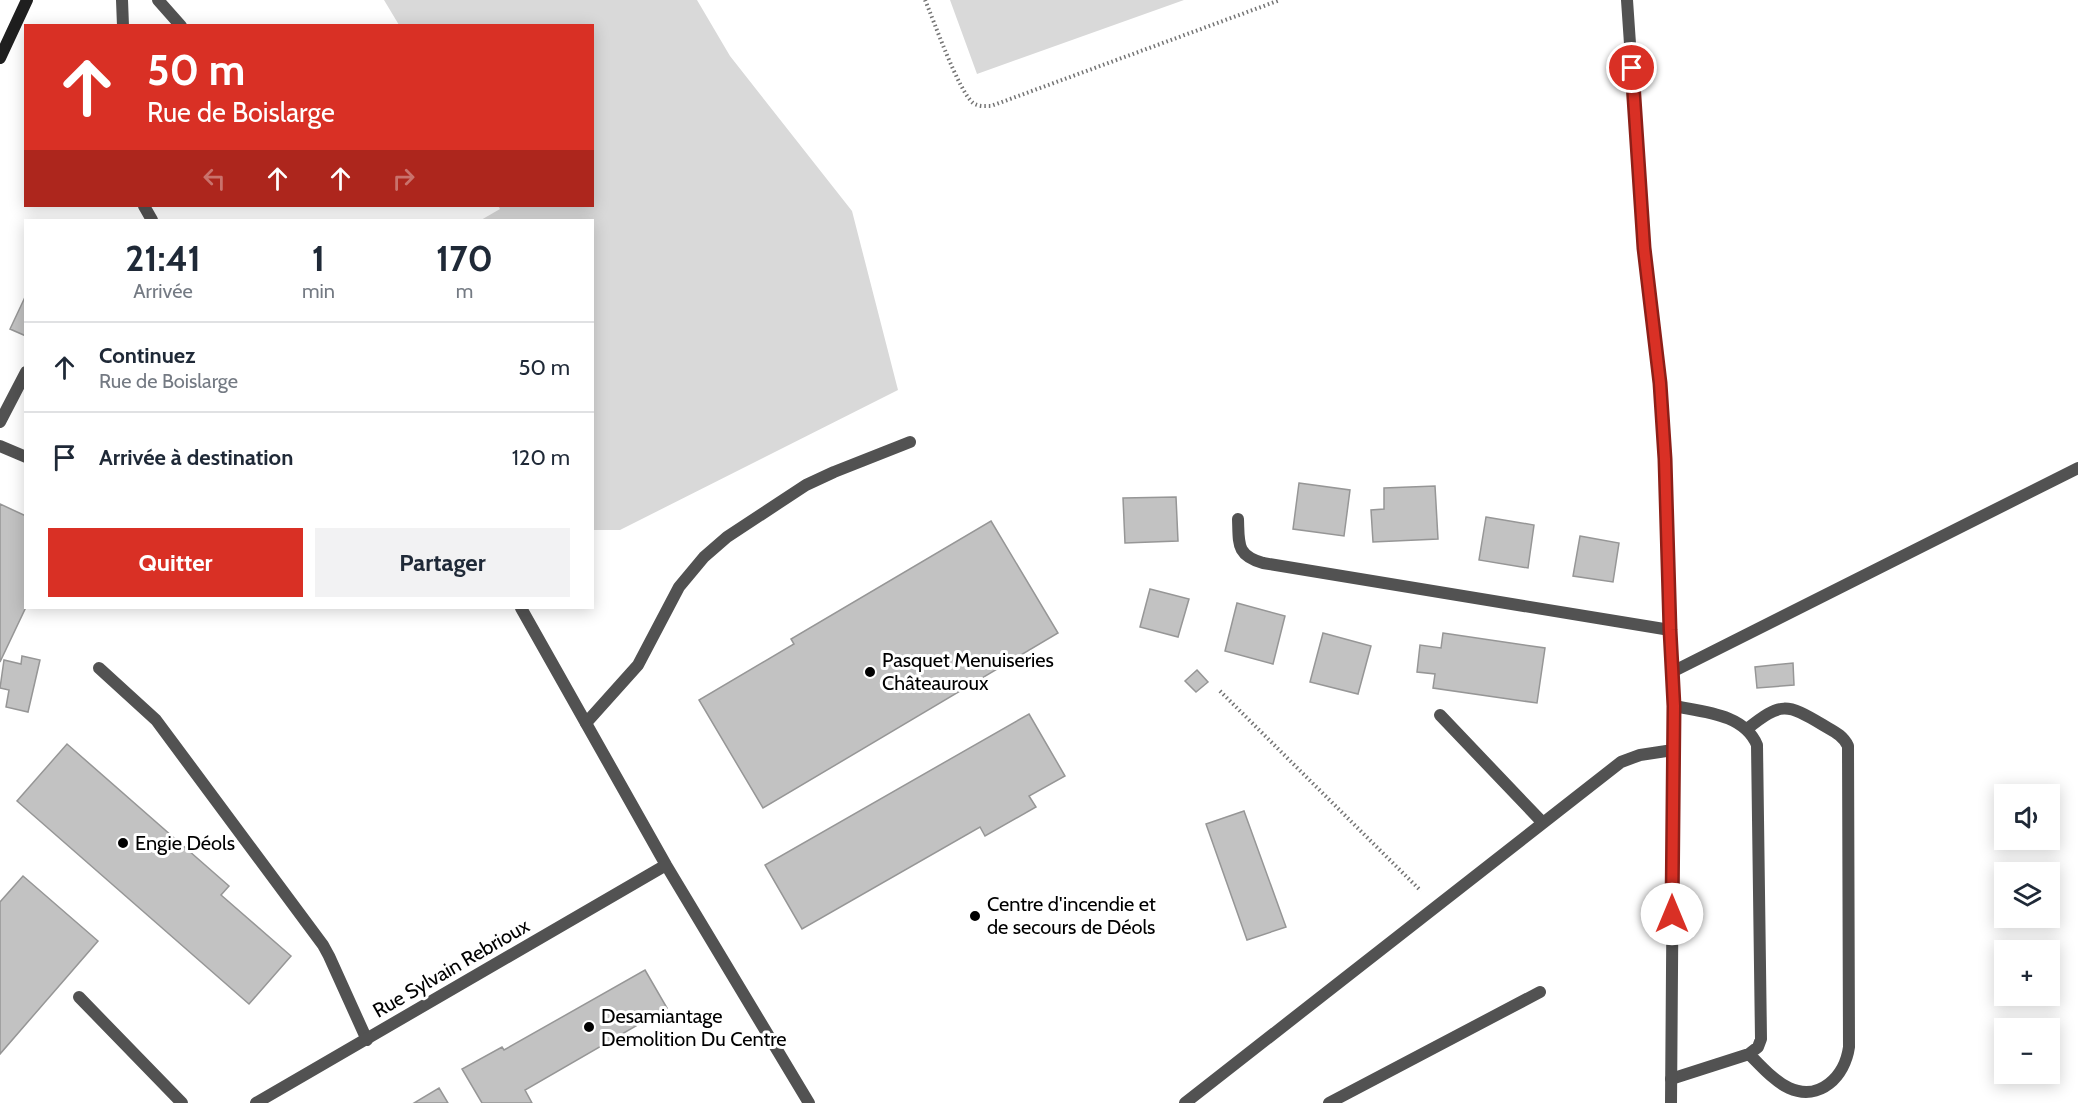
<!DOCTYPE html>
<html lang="fr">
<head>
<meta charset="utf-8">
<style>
	:root { --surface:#fff; --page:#f2f2f3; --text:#1f2937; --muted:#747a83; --line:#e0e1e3; --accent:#d93025 }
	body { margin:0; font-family:Cabin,sans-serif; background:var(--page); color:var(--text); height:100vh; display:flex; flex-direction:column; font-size:22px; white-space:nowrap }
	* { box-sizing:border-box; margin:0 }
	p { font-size:20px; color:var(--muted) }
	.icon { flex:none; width:33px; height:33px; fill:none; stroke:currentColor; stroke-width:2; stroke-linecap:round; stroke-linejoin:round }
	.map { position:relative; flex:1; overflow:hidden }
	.drawer { position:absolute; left:24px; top:219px; width:570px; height:390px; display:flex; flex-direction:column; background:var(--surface); border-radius:0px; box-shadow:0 3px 15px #0003 }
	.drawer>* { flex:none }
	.banner { position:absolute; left:24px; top:24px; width:570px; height:183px; border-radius:0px; box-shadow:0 3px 15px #0003; background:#d93025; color:#fff; overflow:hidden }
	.buttons { position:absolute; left:1994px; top:784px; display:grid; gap:12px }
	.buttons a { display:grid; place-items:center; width:66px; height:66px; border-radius:0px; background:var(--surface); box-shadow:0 3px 15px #0003; font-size:30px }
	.pin { position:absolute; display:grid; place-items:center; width:51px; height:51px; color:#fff; margin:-26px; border:3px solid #fff; border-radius:50%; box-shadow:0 2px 6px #0007 }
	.me { position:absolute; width:66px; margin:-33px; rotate:0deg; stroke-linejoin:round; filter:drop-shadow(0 0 4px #0008) }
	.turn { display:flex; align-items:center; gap:21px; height:126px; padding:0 24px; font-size:27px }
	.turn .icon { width:78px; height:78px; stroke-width:2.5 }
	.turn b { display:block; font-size:42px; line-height:51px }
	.lanes { display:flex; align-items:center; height:57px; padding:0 24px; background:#0003; justify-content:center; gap:30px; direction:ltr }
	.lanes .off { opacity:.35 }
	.eta { display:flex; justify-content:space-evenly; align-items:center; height:102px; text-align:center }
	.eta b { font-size:36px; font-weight:700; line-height:42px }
	.primary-button { display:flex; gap:12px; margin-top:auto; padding:12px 24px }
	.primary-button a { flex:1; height:69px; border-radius:0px; background:var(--accent); color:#fff; font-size:24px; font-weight:700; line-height:69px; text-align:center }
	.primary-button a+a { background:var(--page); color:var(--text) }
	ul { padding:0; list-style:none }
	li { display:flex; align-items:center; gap:18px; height:90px; padding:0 24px; border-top:2px solid var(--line) }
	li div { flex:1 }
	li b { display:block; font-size:22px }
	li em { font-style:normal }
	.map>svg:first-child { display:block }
	.green { fill:#d9d9d9 }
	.building { fill:#c2c2c2; stroke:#969696; stroke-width:1.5 }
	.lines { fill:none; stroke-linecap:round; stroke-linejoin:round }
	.path { stroke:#747474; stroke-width:4; stroke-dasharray:1.5 3; stroke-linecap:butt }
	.lane { stroke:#525252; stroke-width:12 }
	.street { stroke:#525252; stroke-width:12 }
	.secondary { stroke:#1f1f1f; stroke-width:12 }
	.route-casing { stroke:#8d1f18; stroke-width:15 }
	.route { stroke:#d93025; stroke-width:10 }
	.poi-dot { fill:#000; stroke:#fff; stroke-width:2 }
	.labels { text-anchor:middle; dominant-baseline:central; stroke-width:6; stroke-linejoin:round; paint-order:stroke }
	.poi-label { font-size:20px; fill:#000; stroke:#fff; text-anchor:start }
	.street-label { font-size:20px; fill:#000; stroke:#fff }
</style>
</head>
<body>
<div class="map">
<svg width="2078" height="1103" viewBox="0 0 2078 1103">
	<rect width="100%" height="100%" fill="#fff"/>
	<!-- green -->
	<path class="green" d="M 384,0 L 697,0 L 730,56 L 852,211 L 898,390 L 620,530 L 593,530 L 592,220 L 481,220 L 500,209 L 498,206 L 592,206 L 592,26 L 399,25 Z
		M 950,0 L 1184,0 L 977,74 Z"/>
	<!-- building -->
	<path class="building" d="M 26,295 L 26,336 L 10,329 Z
		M 1299,483 L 1350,490 L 1344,536 L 1293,529 Z
		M 1435,486 L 1438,539 L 1373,542 L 1371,510 L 1384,509 L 1384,488 Z
		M 1176,497 L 1178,541 L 1125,543 L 1123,498 Z
		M 0,504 L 26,516 L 26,607 L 0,662 Z
		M 1486,517 L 1534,525 L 1528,568 L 1479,560 Z
		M 991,521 L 1058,633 L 763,808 L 699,700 L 794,644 L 791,639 Z
		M 1580,536 L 1619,543 L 1613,582 L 1573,576 Z
		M 1150,589 L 1189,599 L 1178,637 L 1140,627 Z
		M 1237,603 L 1285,616 L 1273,664 L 1225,651 Z
		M 1323,633 L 1371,646 L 1358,694 L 1310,682 Z
		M 1443,633 L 1545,648 L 1537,703 L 1433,688 L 1435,674 L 1417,672 L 1420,645 L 1441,648 Z
		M 22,656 L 40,660 L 28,712 L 6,707 L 9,690 L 0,688 L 4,660 L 21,664 Z
		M 1793,663 L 1794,685 L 1757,688 L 1755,667 Z
		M 1197,670 L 1208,682 L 1196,692 L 1185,681 Z
		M 1029,714 L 1065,776 L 1029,796 L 1036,807 L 985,836 L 980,827 L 802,929 L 765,865 Z
		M 67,744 L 229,886 L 221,895 L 291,956 L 249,1004 L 17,801 Z
		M 1244,811 L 1286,927 L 1247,940 L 1206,824 Z
		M 23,876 L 98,941 L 0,1054 L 0,902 Z
		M 645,970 L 667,1008 L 525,1090 L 532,1103 L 482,1103 L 462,1069 L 502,1047 L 504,1050 Z
		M 439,1088 L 448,1103 L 414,1103 Z"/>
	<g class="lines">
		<!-- path -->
		<path class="path" d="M 925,0 C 934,21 958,90 973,103 C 979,107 985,106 991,106 L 1280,0
			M 1220,691 L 1421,891"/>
		<!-- lane -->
		<path class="lane" d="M 122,0 L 123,26
			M 158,0 L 181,26
			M 144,206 L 152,220
			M 0,422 L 26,372
			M 0,446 L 26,457
			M 1238,519 C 1239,544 1236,555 1263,563 L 1670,630
			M 99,668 L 156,720 L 323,945 L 329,956 L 367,1040
			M 1440,715 L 1543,823
			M 586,723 L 638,665 L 679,587 L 704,557 L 727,537 L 806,485 L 834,472 L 910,442
			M 1747,729 C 1781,702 1786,703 1823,725 C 1833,731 1843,735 1848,746 L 1849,1047 C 1845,1076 1820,1102 1789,1088 C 1774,1081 1761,1066 1749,1054
			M 79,997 L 182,1103
			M 1671,1079 L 1749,1054 L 1758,1047 L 1761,1039 L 1757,745 C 1744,714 1704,712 1674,706
			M 1185,1103 L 1621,762 L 1640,755 L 1673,750
			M 1329,1103 L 1540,992"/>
		<!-- street -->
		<path class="street" d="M 1627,0 L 1644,248 L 1660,383 L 1665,458 L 1670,630 L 1674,706 L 1671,1103
			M 521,608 L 666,865 L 809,1103
			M 1672,672 L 2078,468
			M 256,1103 L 666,865"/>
		<!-- secondary -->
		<path class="secondary" d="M 0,58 L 27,0"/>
	</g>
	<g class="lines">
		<!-- route casing -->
		<g class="route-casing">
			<path id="route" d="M 1632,68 L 1644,248 L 1660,383 L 1665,459 L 1670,630 L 1674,706 L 1672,914"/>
		</g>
		<!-- route -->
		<use href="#route" class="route"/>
	</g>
	<!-- markers -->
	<g class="poi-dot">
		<circle cx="870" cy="672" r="6"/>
		<circle cx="123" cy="843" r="6"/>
		<circle cx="975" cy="916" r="6"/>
		<circle cx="589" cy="1027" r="6"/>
	</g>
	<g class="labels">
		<!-- poi labels -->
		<g class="poi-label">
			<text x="882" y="660">Pasquet Menuiseries<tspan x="882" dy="23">Châteauroux</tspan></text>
			<text x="135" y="843">Engie Déols</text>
			<text x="987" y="904">Centre d'incendie et<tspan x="987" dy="23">de secours de Déols</tspan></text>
			<text x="601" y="1016">Desamiantage<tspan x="601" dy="23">Demolition Du Centre</tspan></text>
		</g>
		<!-- street labels -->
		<g class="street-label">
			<text transform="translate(451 968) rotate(-30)">Rue Sylvain Rebrioux</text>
		</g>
	</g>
</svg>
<div class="buttons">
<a><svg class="icon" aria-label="sound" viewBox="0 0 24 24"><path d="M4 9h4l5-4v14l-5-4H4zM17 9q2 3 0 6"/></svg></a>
<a><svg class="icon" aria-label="layers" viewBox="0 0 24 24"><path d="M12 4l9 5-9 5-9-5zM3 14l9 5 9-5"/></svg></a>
<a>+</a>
<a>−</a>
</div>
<div class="pin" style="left:1632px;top:68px;background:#d93025"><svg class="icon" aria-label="arrive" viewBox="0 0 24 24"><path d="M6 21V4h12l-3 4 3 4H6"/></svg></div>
<svg class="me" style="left:1672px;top:914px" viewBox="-20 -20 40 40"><circle r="19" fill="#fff"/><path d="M0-13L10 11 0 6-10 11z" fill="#d93025"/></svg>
<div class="banner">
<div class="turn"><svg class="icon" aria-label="ahead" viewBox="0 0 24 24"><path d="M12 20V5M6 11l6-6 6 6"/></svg><div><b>50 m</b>Rue de Boislarge</div></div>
<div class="lanes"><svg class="icon off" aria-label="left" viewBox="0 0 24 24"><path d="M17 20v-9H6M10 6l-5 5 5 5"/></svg><svg class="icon" aria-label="ahead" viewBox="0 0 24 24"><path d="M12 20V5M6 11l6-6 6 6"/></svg><svg class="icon" aria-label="ahead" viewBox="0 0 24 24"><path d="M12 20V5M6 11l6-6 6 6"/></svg><svg class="icon off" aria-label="right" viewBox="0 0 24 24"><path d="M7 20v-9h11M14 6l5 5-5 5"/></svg></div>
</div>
<section class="drawer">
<div class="eta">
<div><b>21:41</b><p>Arrivée</p></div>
<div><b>1</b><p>min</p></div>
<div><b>170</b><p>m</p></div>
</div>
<ul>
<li><svg class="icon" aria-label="ahead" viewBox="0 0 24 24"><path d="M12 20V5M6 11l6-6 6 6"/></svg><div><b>Continuez</b><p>Rue de Boislarge</p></div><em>50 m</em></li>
<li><svg class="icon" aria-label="arrive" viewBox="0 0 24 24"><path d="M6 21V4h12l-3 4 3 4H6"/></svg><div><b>Arrivée à destination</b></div><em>120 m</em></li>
</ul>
<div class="primary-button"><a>Quitter</a><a>Partager</a></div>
</section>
</div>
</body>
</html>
